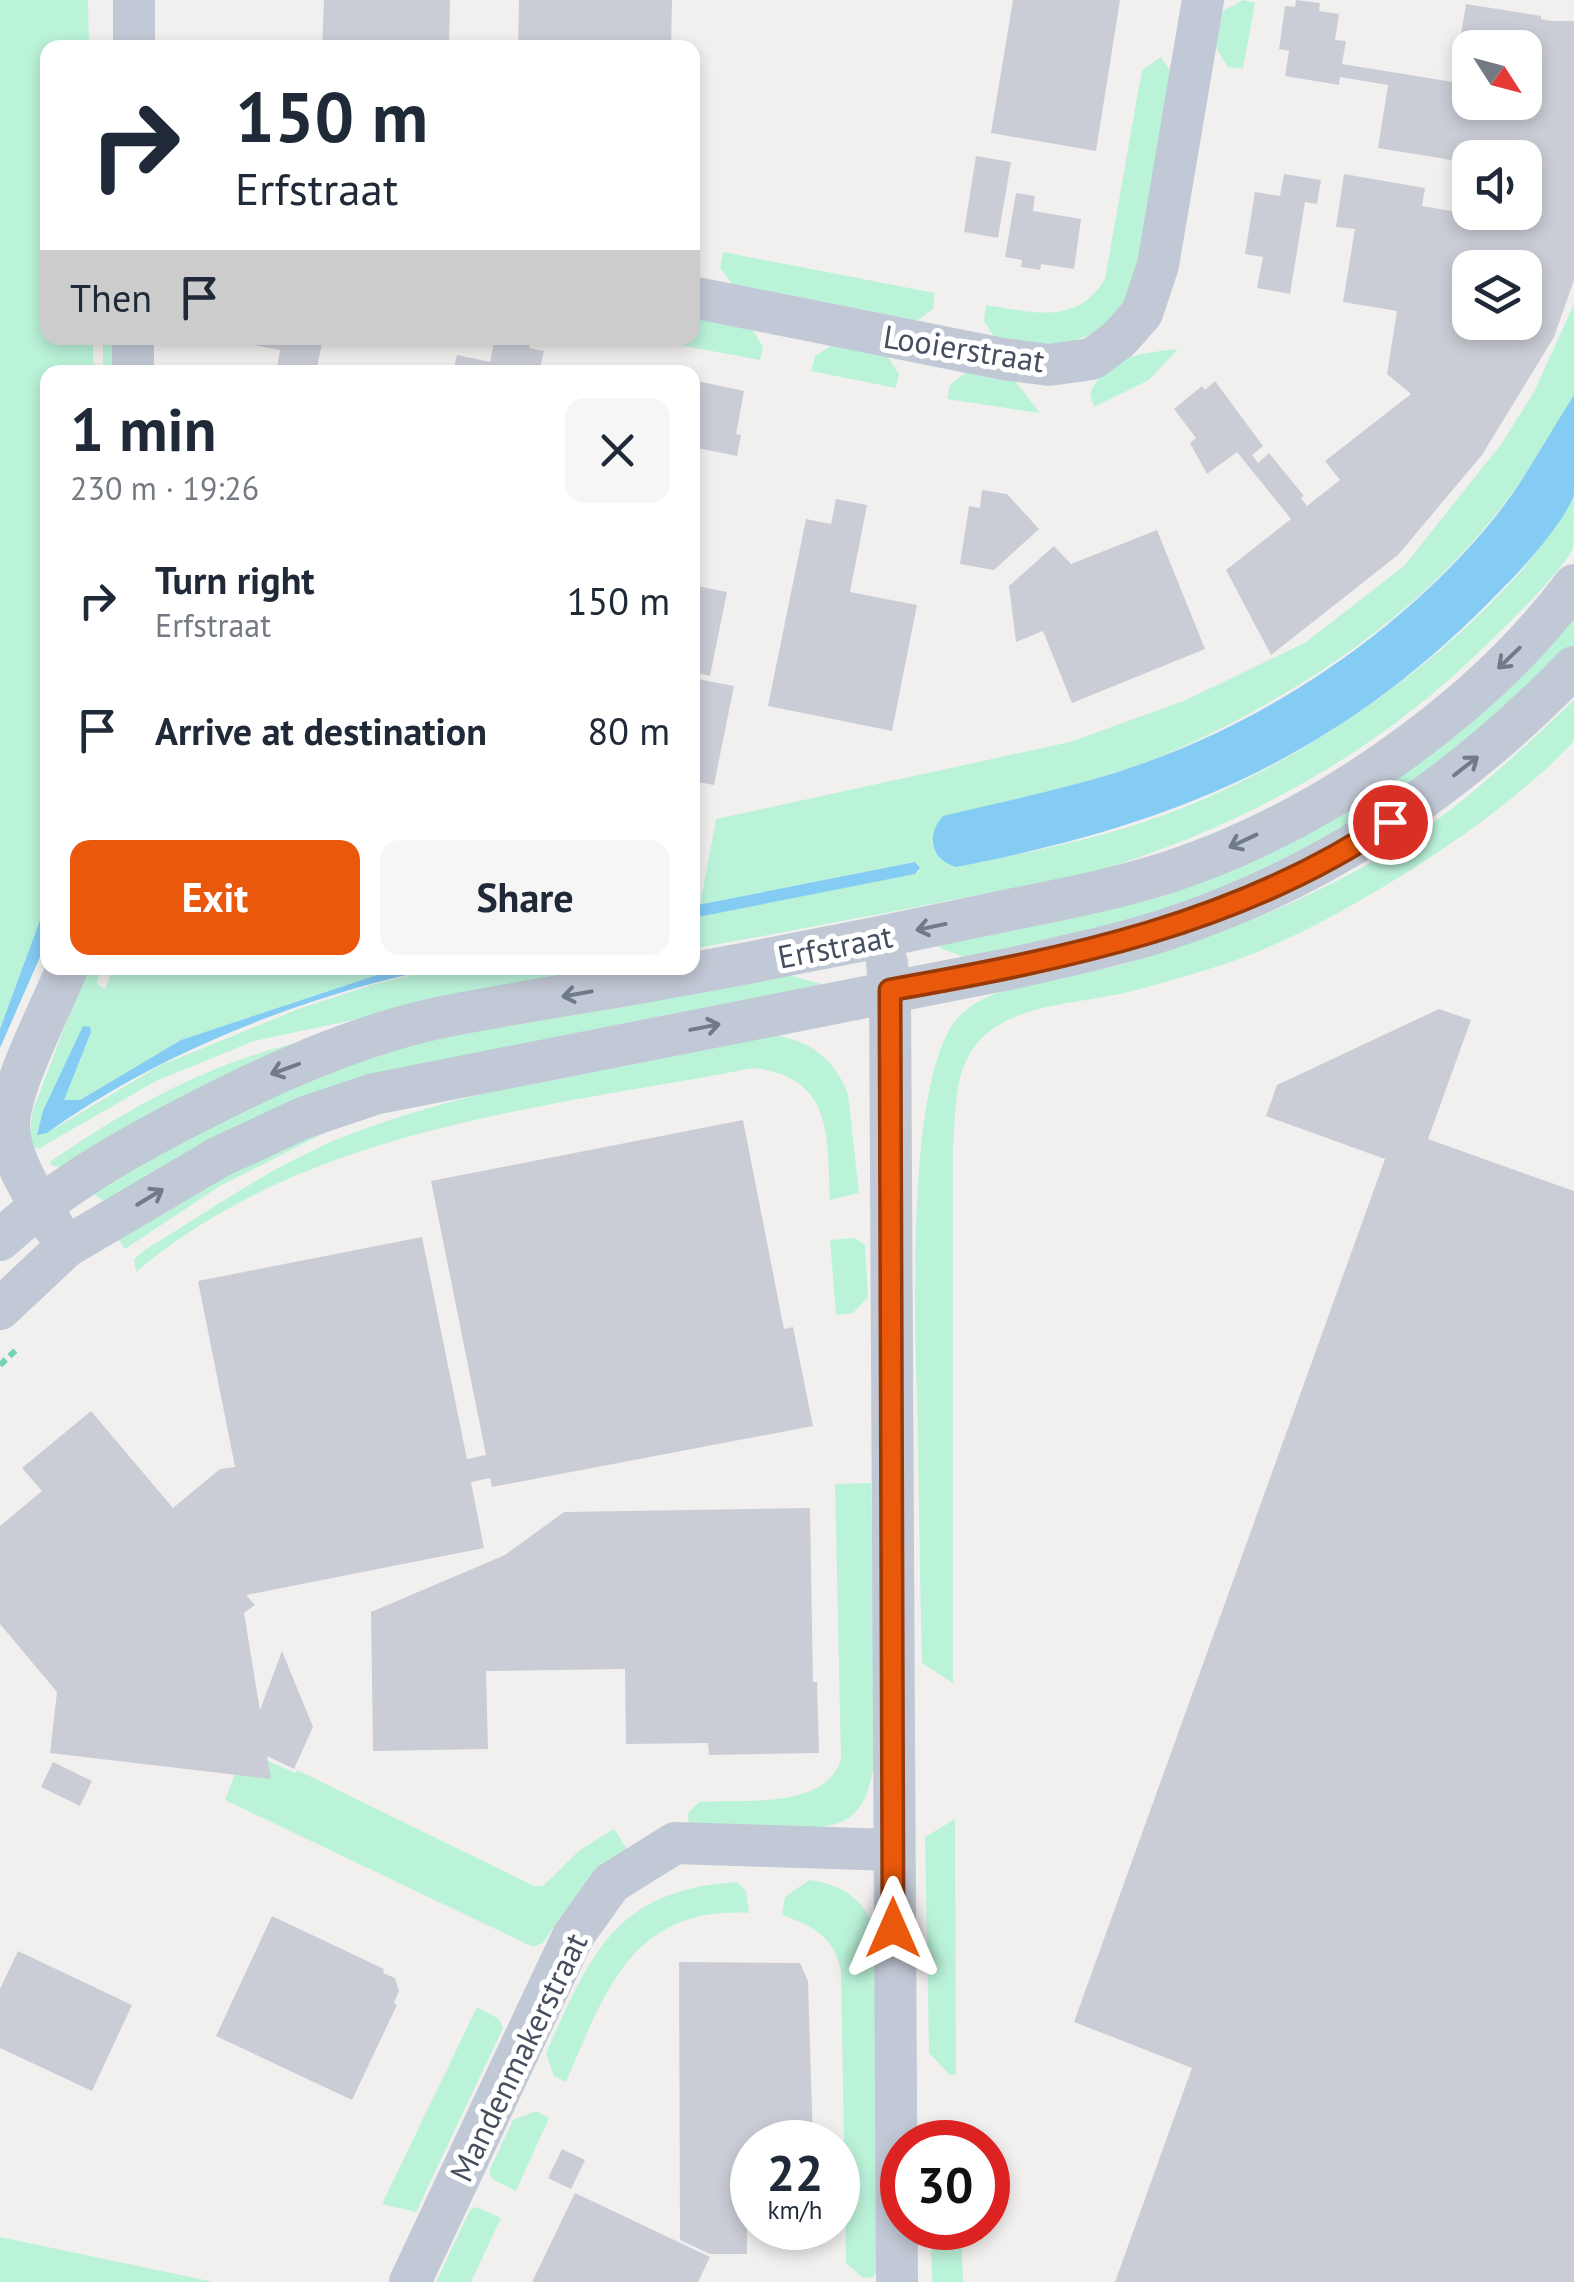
<!DOCTYPE html>
<html lang="en">
<head>
<meta charset="utf-8">
<style>
	:root { --surface:#fff; --page:#f6f6f7; --text:#1f2937; --muted:#747a83; --accent:#ea580c }
	body { margin:0; font-family:"PT Sans",sans-serif; background:var(--page); color:var(--text); height:100vh; display:flex; flex-direction:column; font-size:38px; white-space:nowrap }
	* { box-sizing:border-box; margin:0 }
	p { font-size:32px; color:var(--muted) }
	.icon { flex:none; width:55px; height:55px; fill:none; stroke:currentColor; stroke-width:2; stroke-linecap:round; stroke-linejoin:round }
	.map { position:relative; flex:1; overflow:hidden }
	.side { position:absolute; left:40px; top:365px; width:660px; height:610px; display:flex; flex-direction:column; background:var(--surface); border-radius:20px; box-shadow:0 5px 15px #0003 }
	.side>* { flex:none }
	.guide { position:absolute; left:40px; top:40px; width:660px; height:305px; border-radius:20px; box-shadow:0 5px 15px #0003; background:#fff; color:var(--text); overflow:hidden }
	.needle { width:65px; rotate:126deg }
	.tools { position:absolute; left:1452px; top:30px; display:grid; gap:20px }
	.tools a { display:grid; place-items:center; width:90px; height:90px; border-radius:20px; background:var(--surface); box-shadow:0 5px 15px #0003; font-size:50px }
	.speed { position:absolute; left:730px; top:2120px; display:flex; gap:20px; font-size:50px; font-weight:700; text-align:center }
	.speed>* { display:grid; place-content:center; width:130px; height:130px; border-radius:50%; background:var(--surface); box-shadow:0 5px 15px #0003; line-height:1 }
	.speed small { font-size:25px; font-weight:400 }
	.speed .limit { border:15px solid #d22; background:#fff; color:#111 }
	.pin { position:absolute; display:grid; place-items:center; width:85px; height:85px; color:#fff; margin:-42px; border:5px solid #fff; border-radius:50%; box-shadow:0 2px 10px #0007 }
	.me { position:absolute; width:110px; margin:-55px; rotate:0deg; stroke-linejoin:round; filter:drop-shadow(0 0 8px #0008) }
	.turn { display:flex; align-items:center; gap:35px; height:210px; padding:0 30px; font-size:45px }
	.turn .icon { width:130px; height:130px; stroke-width:2.5 }
	.turn b { display:block; font-size:70px; line-height:85px }
	.then { display:flex; align-items:center; height:95px; padding:0 30px; background:#0003; gap:20px; font-size:38px }
	.round { display:grid; place-items:center; flex:none; width:105px; height:105px; border-radius:20px; background:var(--page) }
	.head { display:flex; align-items:center; justify-content:space-between; height:170px; padding:0 30px }
	h1 { font-size:60px; font-weight:700; line-height:75px }
	.button { display:flex; gap:20px; margin-top:auto; padding:20px 30px }
	.button a { flex:1; height:115px; border-radius:20px; background:var(--accent); color:#fff; font-size:40px; font-weight:700; line-height:115px; text-align:center }
	.button a+a { background:var(--page); color:var(--text) }
	ul { padding:0; list-style:none }
	li { display:flex; align-items:center; gap:30px; height:130px; padding:0 30px }
	li div { flex:1 }
	li b { display:block; font-size:38px }
	li em { font-style:normal }
	.map>svg:first-child { display:block }
	.green { fill:#bbf3d9 }
	.water { fill:#84ccf4 }
	.building { fill:#cbcdd6; fill-rule:evenodd }
	.lines { fill:none; stroke-linecap:round; stroke-linejoin:round }
	.path { stroke:#6fd4b1; stroke-width:6; stroke-dasharray:8 5; stroke-linecap:butt }
	.minor { stroke:#c2c9d6; stroke-width:42 }
	.oneway { stroke:#717a89 }
	.route-casing { stroke:#983908; stroke-width:25 }
	.route { stroke:#ea580c; stroke-width:18 }
	.labels { text-anchor:middle; dominant-baseline:central; stroke-width:10; stroke-linejoin:round; paint-order:stroke }
	.street-label { font-size:32px; fill:#464f5f; stroke:#fff }
</style>
</head>
<body>
<div class="map">
<svg width="1574" height="2282" viewBox="0 0 1574 2282">
	<rect width="100%" height="100%" fill="#f2f0ef"/>
	<!-- green -->
	<path class="green" d="M 0,0 L 88,0 L 89,47 L 48,48 L 48,338 L 93,338 L 93,363 L 103,368 L 103,338 L 116,338 L 116,372 L 48,372 L 47,901 L 0,1029 Z
		M 1243,0 L 1255,3 L 1243,69 L 1228,67 L 1216,48 L 1221,12 Z
		M 1161,57 L 1172,74 C 1163,131 1151,264 1122,307 C 1110,326 1085,339 1064,344 C 1041,348 1018,342 995,338 L 984,321 L 986,305 C 1032,312 1077,326 1105,279 L 1142,70 Z
		M 723,252 L 935,293 L 933,309 L 915,322 L 733,285 L 720,268 Z
		M 1574,304 C 1574,328 1574,375 1574,395 C 1567,415 1526,473 1513,492 C 1424,614 1297,697 1160,757 C 1134,768 1107,774 1081,783 C 1030,800 981,822 932,841 C 935,855 942,862 956,867 C 1035,851 1115,836 1190,805 C 1311,755 1442,664 1527,564 C 1545,543 1559,518 1574,495 C 1574,510 1574,534 1573,548 C 1563,571 1503,629 1482,649 C 1381,748 1256,819 1122,863 C 1067,881 1009,889 952,900 C 866,917 779,933 693,949 L 693,918 L 919,872 L 915,862 L 700,905 L 716,819 L 1070,742 L 1186,700 L 1306,642 L 1404,566 L 1502,443 L 1534,392 Z
		M 693,317 L 752,329 L 763,347 L 760,360 L 647,339 L 692,338 Z
		M 833,345 L 886,354 L 899,374 L 896,388 L 811,371 L 815,356 Z
		M 1178,349 L 1149,380 L 1094,407 L 1090,394 C 1105,356 1141,353 1178,349 Z
		M 968,371 L 1016,382 L 1040,413 L 947,399 L 950,385 Z
		M 1574,605 L 1574,650 L 1426,785 L 1216,899 L 969,959 L 940,948 L 941,943 L 1200,871 Z
		M 1574,700 L 1574,741 C 1501,821 1334,926 1231,962 C 1198,973 1163,983 1129,992 C 1084,1003 1021,1003 985,1035 C 953,1063 956,1109 953,1148 L 953,1683 L 922,1663 C 920,1587 919,1512 918,1437 C 916,1347 903,1086 956,1020 C 990,978 1081,978 1131,962 C 1225,933 1318,897 1400,845 C 1464,805 1520,751 1574,700 Z
		M 87,968 L 101,968 L 97,984 L 105,989 L 113,968 L 398,968 L 181,1040 L 80,1100 L 63,1100 L 91,1032 L 83,1026 L 37,1132 L 47,1133 L 159,1066 L 301,1008 L 372,985 L 439,968 L 597,968 L 254,1041 L 156,1081 L 38,1149 L 33,1147 L 29,1135 L 33,1110 Z
		M 784,974 L 822,984 L 584,1038 L 105,1202 L 93,1194 L 212,1115 L 403,1043 Z
		M 772,1035 C 810,1040 834,1058 848,1094 L 859,1193 L 830,1200 C 827,1137 834,1078 754,1068 C 544,1108 306,1128 136,1272 L 134,1259 L 145,1250 C 211,1209 278,1162 350,1134 C 485,1083 631,1064 772,1035 Z
		M 296,1043 L 64,1168 L 51,1165 L 50,1162 C 126,1109 205,1065 296,1043 Z
		M 340,1125 L 220,1186 L 125,1249 L 113,1232 L 220,1167 Z
		M 855,1238 L 865,1245 L 868,1297 L 853,1313 L 836,1315 L 830,1240 Z
		M 871,1483 L 875,1754 C 868,1828 839,1829 775,1829 C 746,1830 718,1830 689,1830 L 688,1813 L 699,1802 C 743,1799 824,1810 841,1760 L 835,1484 Z
		M 244,1750 L 295,1773 L 297,1770 L 534,1886 L 543,1886 L 580,1850 L 614,1829 L 627,1849 L 561,1916 L 543,1943 L 533,1947 L 225,1800 Z
		M 955,1819 L 956,2075 L 950,2075 L 929,2053 L 925,1837 Z
		M 809,1880 C 842,1884 864,1899 876,1931 L 883,2263 L 873,2277 L 863,2278 L 846,2263 L 841,1970 C 833,1936 813,1926 782,1915 L 785,1897 Z
		M 737,1882 L 746,1891 L 749,1913 C 632,1906 605,1992 566,2082 L 554,2076 L 546,2053 C 592,1953 614,1890 737,1882 Z
		M 477,2007 L 499,2019 L 503,2028 L 416,2212 L 382,2204 Z
		M 536,2111 L 549,2118 L 516,2191 L 492,2179 L 489,2171 L 513,2120 Z
		M 477,2207 L 501,2218 L 471,2282 L 436,2282 L 470,2210 Z
		M 955,2228 L 961,2228 L 963,2282 L 932,2282 L 931,2245 Z
		M 0,2237 L 214,2282 L 0,2282 Z"/>
	<!-- water -->
	<path class="water" d="M 1574,395 C 1574,422 1574,468 1574,494 C 1568,518 1520,572 1501,590 C 1341,756 1178,824 956,867 C 930,859 926,835 943,816 C 1014,799 1086,785 1155,759 C 1280,712 1400,630 1487,527 C 1521,487 1546,439 1574,395 Z
		M 915,862 L 920,868 L 915,874 L 693,918 L 693,906 Z
		M 47,901 L 47,941 L 0,1048 L 0,1029 Z
		M 398,968 L 439,968 C 307,994 156,1054 47,1133 L 37,1135 L 43,1111 L 83,1026 L 90,1027 L 91,1032 L 64,1100 L 80,1100 L 181,1040 Z"/>
	<!-- building -->
	<path class="building" d="M 324,0 L 450,0 L 449,48 L 322,48 Z
		M 519,0 L 672,0 L 671,48 L 518,48 Z
		M 1013,0 L 1120,0 L 1096,151 L 991,133 Z
		M 1296,0 L 1320,3 L 1319,11 L 1339,14 L 1335,40 L 1346,41 L 1342,64 L 1453,82 L 1466,4 L 1541,16 L 1541,19 L 1551,21 L 1574,21 L 1574,280 L 1554,337 L 1482,455 L 1398,555 L 1271,655 L 1226,570 L 1291,519 L 1237,452 L 1207,474 L 1190,443 L 1196,438 L 1174,409 L 1202,386 L 1205,390 L 1215,381 L 1263,446 L 1252,455 L 1258,463 L 1269,453 L 1304,496 L 1301,498 L 1307,506 L 1340,480 L 1325,461 L 1411,394 L 1387,374 L 1397,311 L 1343,302 L 1355,229 L 1336,227 L 1344,174 L 1425,188 L 1422,206 L 1498,219 L 1499,212 L 1525,212 L 1528,168 L 1525,158 L 1470,158 L 1470,163 L 1378,148 L 1388,85 L 1340,77 L 1339,85 L 1285,76 L 1289,51 L 1279,49 L 1285,6 L 1295,7 ZM 1470,48 L 1525,48 L 1525,102 L 1470,102 ZM 1470,268 L 1525,268 L 1525,322 L 1470,322 Z
		M 976,156 L 1011,162 L 998,238 L 964,232 Z
		M 1284,174 L 1321,180 L 1317,204 L 1305,202 L 1290,294 L 1257,288 L 1263,257 L 1245,254 L 1255,192 L 1280,196 Z
		M 1016,193 L 1035,196 L 1033,211 L 1081,219 L 1074,269 L 1041,264 L 1040,270 L 1021,267 L 1022,260 L 1005,257 Z
		M 255,338 L 323,338 L 316,372 L 276,372 L 280,350 L 254,345 Z
		M 510,338 L 531,340 L 529,348 L 544,351 L 539,372 L 453,372 L 457,355 L 490,362 L 494,341 L 509,344 Z
		M 692,380 L 744,391 L 736,434 L 741,435 L 737,456 L 692,447 Z
		M 982,490 L 1007,494 L 1039,529 L 994,570 L 960,564 L 969,506 L 980,508 Z
		M 836,499 L 867,505 L 850,592 L 917,605 L 892,731 L 768,706 L 806,519 L 831,524 Z
		M 1157,530 L 1205,649 L 1072,703 L 1043,631 L 1016,642 L 1009,586 L 1054,546 L 1071,564 Z
		M 692,585 L 727,592 L 710,676 L 692,672 Z
		M 692,678 L 734,686 L 714,785 L 692,781 Z
		M 1439,1009 L 1471,1020 L 1428,1139 L 1574,1191 L 1574,2282 L 1115,2282 L 1192,2068 L 1074,2022 L 1385,1159 L 1266,1116 L 1277,1085 Z
		M 743,1120 L 784,1329 L 793,1327 L 813,1426 L 492,1487 L 490,1478 L 471,1482 L 484,1548 L 246,1595 L 255,1605 L 244,1613 L 260,1710 L 282,1651 L 313,1727 L 294,1769 L 267,1756 L 271,1779 L 50,1753 L 57,1692 L 0,1624 L 0,1526 L 42,1491 L 22,1468 L 91,1411 L 173,1508 L 220,1469 L 235,1467 L 198,1281 L 422,1237 L 467,1459 L 486,1455 L 431,1181 Z
		M 810,1508 L 813,1682 L 817,1682 L 819,1753 L 709,1755 L 708,1743 L 626,1744 L 625,1669 L 486,1671 L 488,1749 L 373,1751 L 371,1612 L 505,1555 L 564,1512 Z
		M 53,1762 L 92,1781 L 80,1806 L 41,1787 Z
		M 272,1916 L 384,1969 L 383,1973 L 395,1978 L 399,1991 L 394,2003 L 397,2005 L 352,2100 L 216,2036 Z
		M 18,1951 L 132,2005 L 92,2091 L 0,2048 L 0,1989 Z
		M 679,1962 L 800,1963 L 808,1981 L 813,2142 L 752,2142 L 752,2216 L 747,2216 L 747,2254 L 710,2254 L 680,2240 Z
		M 562,2149 L 585,2160 L 571,2189 L 548,2178 Z
		M 575,2193 L 710,2257 L 698,2282 L 532,2282 Z"/>
	<g class="lines">
		<!-- path -->
		<path class="path" d="M 0,1365 L 17,1349"/>
		<!-- minor -->
		<path class="minor" d="M 134,0 L 134,48
			M 692,297 L 1003,359 L 1049,365 L 1092,359 L 1119,339 L 1142,313 L 1158,265 L 1203,0
			M 133,372 L 133,338
			M 887,963 L 890,990 L 897,2282
			M 53,1226 C 36,1199 10,1161 9,1127 C 8,1088 52,1007 67,968
			M 0,1240 C 53,1192 111,1157 174,1124 C 256,1081 342,1040 433,1019 C 505,1004 577,994 649,981 C 761,961 873,939 985,915 C 1047,902 1111,891 1172,871 C 1320,822 1481,710 1574,585
			M 0,1309 L 66,1247 L 219,1157 L 303,1118 L 374,1094 L 1018,967 C 1075,954 1133,942 1188,922 C 1337,870 1464,780 1574,667
			M 410,2282 L 573,1936 L 611,1883 L 675,1843 L 892,1850"/>
	</g>
	<!-- one-way arrows -->
	<defs><path id="oneway-shaft" d="M-6 0H5M1.5-3L5.5 0L1.5 3" fill="none" stroke-width="1.6" stroke-linecap="round" stroke-linejoin="round" transform="scale(2.5)"/></defs>
	<g class="oneway">
		<use href="#oneway-shaft" transform="translate(1509 658) rotate(136)"/>
		<use href="#oneway-shaft" transform="translate(1466 766) rotate(-38)"/>
		<use href="#oneway-shaft" transform="translate(1243 841) rotate(155)"/>
		<use href="#oneway-shaft" transform="translate(931 927) rotate(168)"/>
		<use href="#oneway-shaft" transform="translate(577 994) rotate(170)"/>
		<use href="#oneway-shaft" transform="translate(705 1027) rotate(-11)"/>
		<use href="#oneway-shaft" transform="translate(285 1069) rotate(160)"/>
		<use href="#oneway-shaft" transform="translate(150 1197) rotate(-31)"/>
	</g>
	<g class="lines">
		<!-- route casing -->
		<g class="route-casing">
			<path id="route" d="M 893,1928 L 890,990 C 1065,959 1240,924 1390,822"/>
		</g>
		<!-- route -->
		<use href="#route" class="route"/>
	</g>
	<g class="labels">
		<!-- street labels -->
		<g class="street-label">
			<text transform="translate(964 348) rotate(9)">Looierstraat</text>
			<text transform="translate(835 946) rotate(-11)">Erfstraat</text>
			<text transform="translate(518 2057) rotate(-64)">Mandenmakerstraat</text>
		</g>
	</g>
</svg>
<div class="tools">
<a><svg class="needle" viewBox="-14 -14 28 28"><path d="M0-13l5 13h-10z" fill="#e53935"/><path d="M0 13l5-13h-10z" fill="#747a83"/></svg></a>
<a><svg class="icon" aria-label="sound" viewBox="0 0 24 24"><path d="M4 9h4l5-4v14l-5-4H4zM17 9q2 3 0 6"/></svg></a>
<a><svg class="icon" aria-label="layers" viewBox="0 0 24 24"><path d="M12 4l9 5-9 5-9-5zM3 14l9 5 9-5"/></svg></a>
</div>
<div class="speed"><div>22<small>km/h</small></div><div class="limit">30</div></div>
<div class="pin" style="left:1390px;top:822px;background:#d93025"><svg class="icon" aria-label="arrive" viewBox="0 0 24 24"><path d="M6 21V4h12l-3 4 3 4H6"/></svg></div>
<svg class="me" style="left:893px;top:1928px" viewBox="-20 -20 40 40"><path d="M0-17L14 15 0 8-14 15z" fill="#ea580c" stroke="#fff" stroke-width="4"/></svg>
<div class="guide">
<div class="turn"><svg class="icon" aria-label="right" viewBox="0 0 24 24"><path d="M7 20v-9h11M14 6l5 5-5 5"/></svg><div><b>150 m</b>Erfstraat</div></div>
<div class="then">Then<svg class="icon" aria-label="arrive" viewBox="0 0 24 24"><path d="M6 21V4h12l-3 4 3 4H6"/></svg></div>
</div>
<section class="side">
<div class="head"><div><h1>1 min</h1><p>230 m · 19:26</p></div><a class="round"><svg class="icon" aria-label="close" viewBox="0 0 24 24"><path d="M6 6l12 12M18 6L6 18"/></svg></a></div>
<ul>
<li><svg class="icon" aria-label="right" viewBox="0 0 24 24"><path d="M7 20v-9h11M14 6l5 5-5 5"/></svg><div><b>Turn right</b><p>Erfstraat</p></div><em>150 m</em></li>
<li><svg class="icon" aria-label="arrive" viewBox="0 0 24 24"><path d="M6 21V4h12l-3 4 3 4H6"/></svg><div><b>Arrive at destination</b></div><em>80 m</em></li>
</ul>
<div class="button"><a>Exit</a><a>Share</a></div>
</section>
</div>
</body>
</html>
